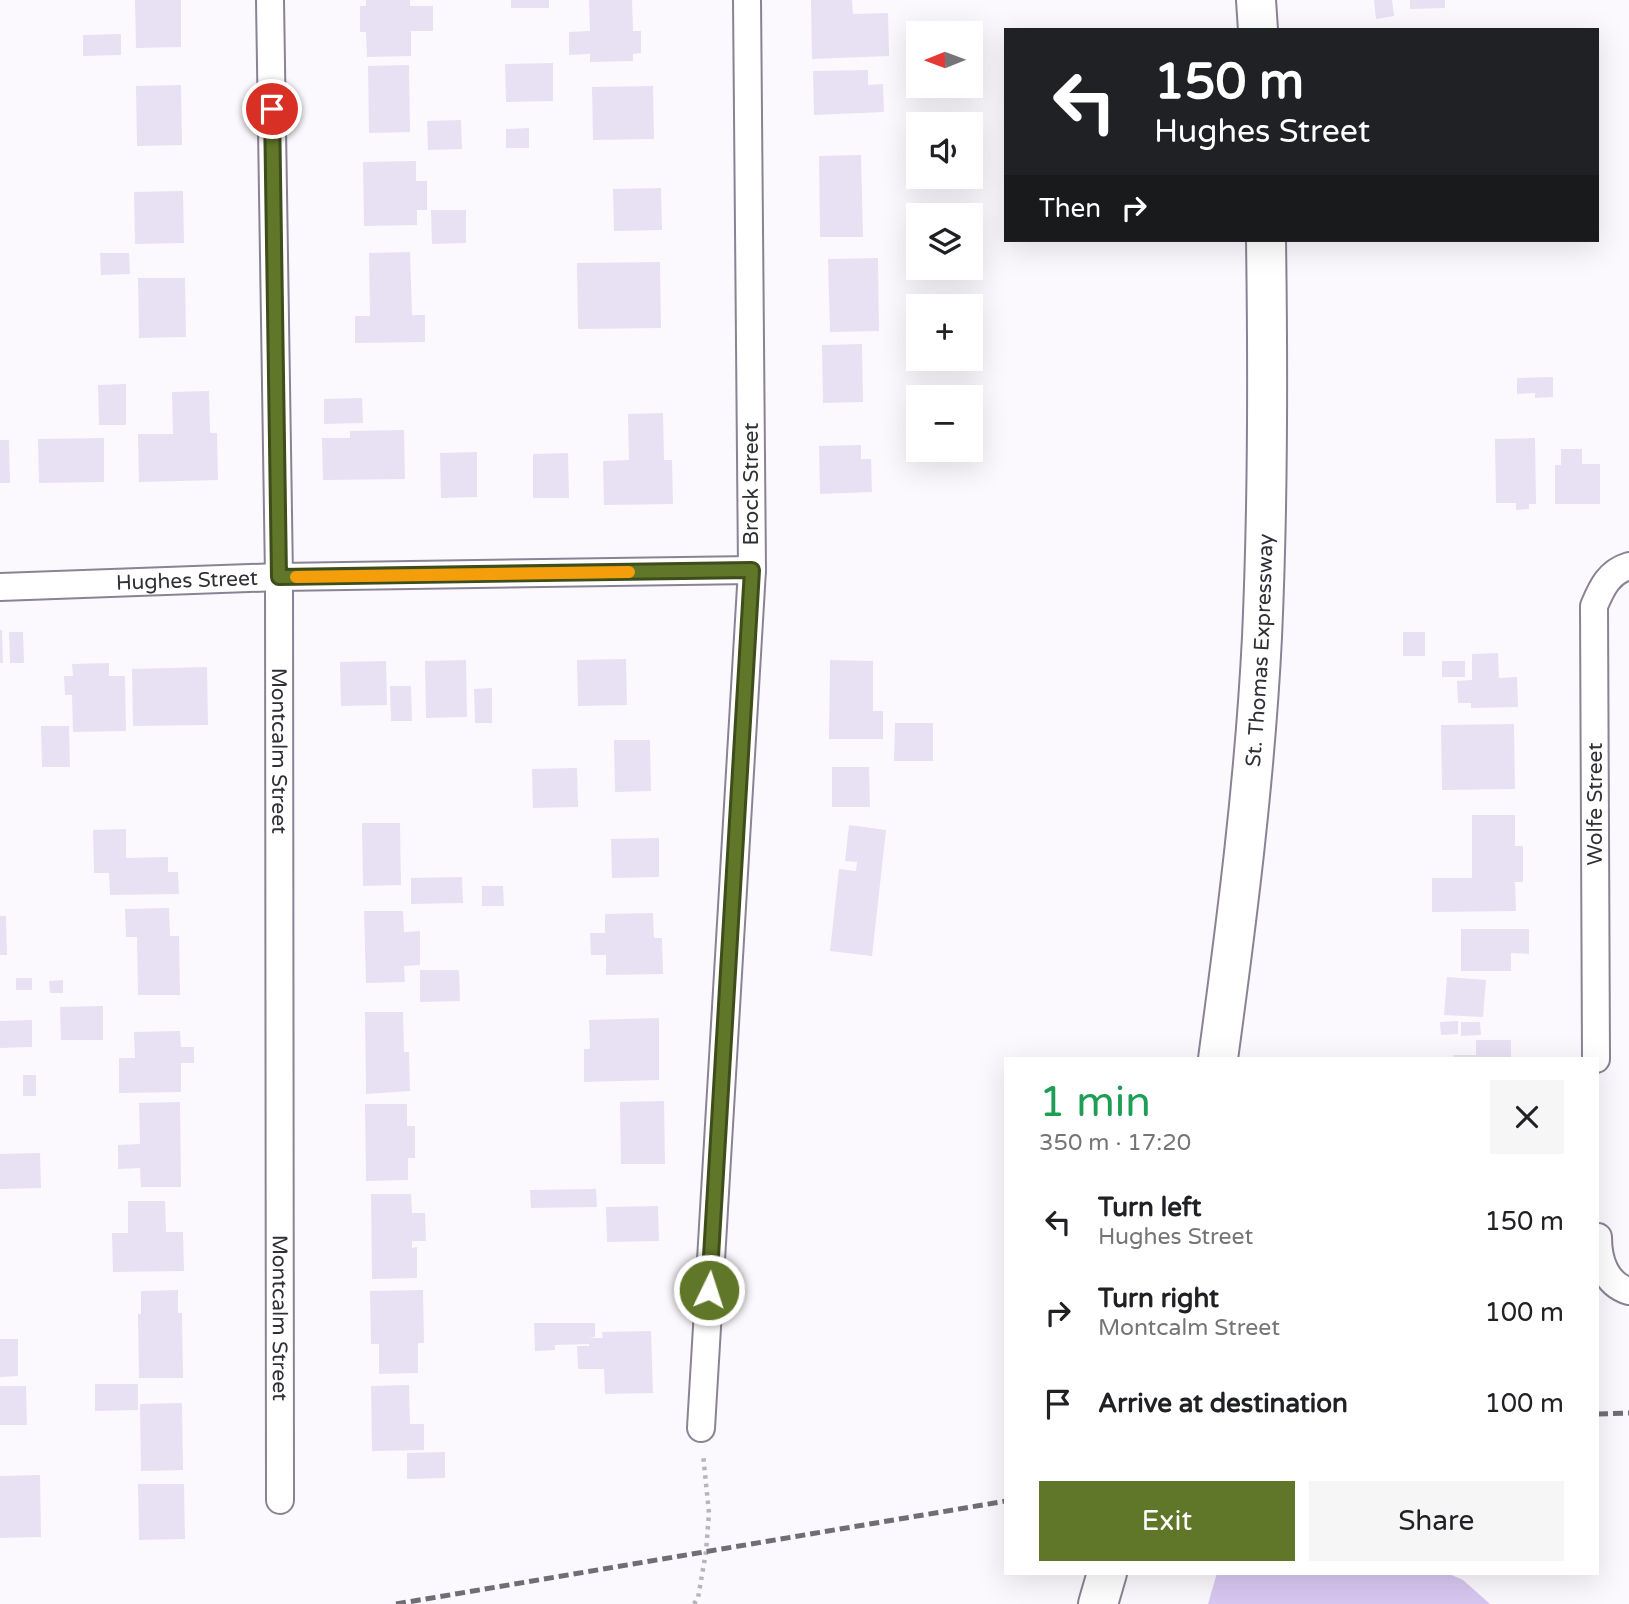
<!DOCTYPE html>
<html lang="en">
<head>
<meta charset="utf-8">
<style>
	:root { --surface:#fff; --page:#f6f6f6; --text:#202124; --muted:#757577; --accent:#607729 }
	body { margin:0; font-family:"Varela Round",sans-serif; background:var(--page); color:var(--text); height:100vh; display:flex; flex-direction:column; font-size:26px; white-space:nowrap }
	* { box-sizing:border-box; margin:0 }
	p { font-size:23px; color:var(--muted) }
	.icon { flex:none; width:38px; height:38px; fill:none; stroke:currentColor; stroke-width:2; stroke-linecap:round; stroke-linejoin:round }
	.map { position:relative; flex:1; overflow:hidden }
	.drawer { position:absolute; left:1004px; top:1057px; width:595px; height:518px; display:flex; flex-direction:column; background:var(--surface); border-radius:0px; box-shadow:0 7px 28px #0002 }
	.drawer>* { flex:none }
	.banner { position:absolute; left:1004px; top:28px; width:595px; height:214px; border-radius:0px; box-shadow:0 7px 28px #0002; background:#202124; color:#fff; overflow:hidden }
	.needle { width:46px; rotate:269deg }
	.tools { position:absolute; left:906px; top:21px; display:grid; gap:14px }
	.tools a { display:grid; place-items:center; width:77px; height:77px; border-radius:0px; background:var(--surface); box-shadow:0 7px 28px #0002; font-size:35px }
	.pin { position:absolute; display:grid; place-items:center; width:60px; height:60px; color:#fff; margin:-30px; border:4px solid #fff; border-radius:50%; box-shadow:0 2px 7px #0007 }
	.me { position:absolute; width:77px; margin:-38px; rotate:4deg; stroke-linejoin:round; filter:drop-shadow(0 0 5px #0008) }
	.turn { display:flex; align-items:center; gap:24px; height:147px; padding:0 35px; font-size:32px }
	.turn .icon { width:91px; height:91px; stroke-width:2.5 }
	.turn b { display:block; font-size:49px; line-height:60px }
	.then { display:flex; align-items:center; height:66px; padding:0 35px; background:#0003; gap:14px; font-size:26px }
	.round { display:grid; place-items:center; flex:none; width:74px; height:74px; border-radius:0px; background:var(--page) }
	.summary { display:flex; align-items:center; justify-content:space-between; height:119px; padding:0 35px }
	h1 { font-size:42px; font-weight:600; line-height:52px; color:#1e9e55 }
	.action { display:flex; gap:14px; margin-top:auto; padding:14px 35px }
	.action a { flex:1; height:80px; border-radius:0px; background:var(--accent); color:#fff; font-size:28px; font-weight:600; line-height:80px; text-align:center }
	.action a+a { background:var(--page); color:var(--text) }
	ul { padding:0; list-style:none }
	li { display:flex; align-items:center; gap:21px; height:91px; padding:0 35px }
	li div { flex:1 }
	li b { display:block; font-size:26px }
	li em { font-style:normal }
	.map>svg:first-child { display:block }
	.green { fill:#d8c7f0 }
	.building { fill:#e8e0f3 }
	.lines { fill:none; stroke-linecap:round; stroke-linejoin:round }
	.street-casing { stroke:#8a8394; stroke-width:30 }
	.highway-casing { stroke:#8a8394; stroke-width:42 }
	.path { stroke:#b7b5ba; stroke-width:4.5; stroke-dasharray:3.5 5; stroke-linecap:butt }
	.street { stroke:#fff; stroke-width:26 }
	.highway { stroke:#fff; stroke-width:38 }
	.rail { stroke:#706d74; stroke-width:5; stroke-dasharray:10 5; stroke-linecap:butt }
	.route-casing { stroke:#3e4d1b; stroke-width:18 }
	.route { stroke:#607729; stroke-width:12 }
	.slow { stroke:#f59e0b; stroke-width:12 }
	.labels { text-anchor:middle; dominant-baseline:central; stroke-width:5; stroke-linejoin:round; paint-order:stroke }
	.street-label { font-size:21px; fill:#312e36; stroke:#fff }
</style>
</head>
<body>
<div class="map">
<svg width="1629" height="1604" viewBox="0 0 1629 1604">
	<rect width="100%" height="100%" fill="#fbf9fd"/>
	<!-- green -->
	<path class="green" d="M 1217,1573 L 1447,1573 L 1463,1580 L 1490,1604 L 1208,1604 Z"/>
	<!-- building -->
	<path class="building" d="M 135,0 L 181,0 L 181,47 L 136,48 Z
		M 366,0 L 410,0 L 410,6 L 433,6 L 433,31 L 411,31 L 411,56 L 367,57 L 366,32 L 360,32 L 360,6 L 366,6 Z
		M 511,0 L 549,0 L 549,8 L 511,8 Z
		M 589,0 L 632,0 L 633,31 L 641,31 L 641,53 L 633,54 L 633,61 L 590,62 L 590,54 L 569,55 L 569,32 L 590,31 Z
		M 811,0 L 852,0 L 853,14 L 888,13 L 889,56 L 812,59 Z
		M 1374,0 L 1392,0 L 1394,16 L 1376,19 Z
		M 1410,0 L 1445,0 L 1445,8 L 1410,9 Z
		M 121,34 L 121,55 L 83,56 L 83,35 Z
		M 553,63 L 553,101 L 506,102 L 505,64 Z
		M 409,65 L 410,132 L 369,133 L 368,66 Z
		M 868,70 L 868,85 L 883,84 L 884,112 L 814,115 L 813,71 Z
		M 181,85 L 182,145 L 137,146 L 136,86 Z
		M 653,86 L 654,139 L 593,140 L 592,87 Z
		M 461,120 L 462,149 L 428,150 L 427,121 Z
		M 529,128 L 529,148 L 506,148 L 506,129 Z
		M 861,155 L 863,237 L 820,237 L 819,156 Z
		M 416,161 L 416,181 L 427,181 L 427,210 L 417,210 L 417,225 L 364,226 L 363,162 Z
		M 661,188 L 662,230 L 614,231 L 613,189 Z
		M 183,191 L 184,243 L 135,244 L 134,192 Z
		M 431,210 L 466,210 L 466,243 L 432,244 Z
		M 410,252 L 412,315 L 425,315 L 425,342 L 355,343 L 355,316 L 370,316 L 369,253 Z
		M 100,253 L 129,253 L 130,274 L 101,275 Z
		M 878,258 L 879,331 L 830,332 L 828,259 Z
		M 660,262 L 661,328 L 578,329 L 577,263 Z
		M 138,278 L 185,278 L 186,337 L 139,338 Z
		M 862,344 L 863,402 L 823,403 L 822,345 Z
		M 1553,377 L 1553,397 L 1535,398 L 1535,393 L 1517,394 L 1517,378 Z
		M 126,384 L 126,425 L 99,425 L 98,385 Z
		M 209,391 L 210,433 L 217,433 L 218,480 L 139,482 L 138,434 L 173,434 L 172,392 Z
		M 362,398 L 363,423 L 324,424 L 324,399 Z
		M 663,413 L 664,460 L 672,460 L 673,504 L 604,505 L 603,461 L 629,460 L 628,414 Z
		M 404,430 L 405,479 L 323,480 L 322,438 L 350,438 L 350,431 Z
		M 104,438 L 104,482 L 39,483 L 38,439 Z
		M 1535,438 L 1536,504 L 1529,504 L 1529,509 L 1516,510 L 1516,503 L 1496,503 L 1495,439 Z
		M 0,440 L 9,440 L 10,483 L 0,483 Z
		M 861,445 L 861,459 L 871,459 L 872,492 L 820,494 L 819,446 Z
		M 1561,449 L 1582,449 L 1582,464 L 1600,464 L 1600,504 L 1555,504 L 1555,465 L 1561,465 Z
		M 477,452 L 477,497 L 441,498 L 440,453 Z
		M 568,453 L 569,498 L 533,498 L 533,454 Z
		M 0,630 L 2,630 L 3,663 L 0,663 Z
		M 9,632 L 23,632 L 24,663 L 10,663 Z
		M 1403,632 L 1425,632 L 1425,656 L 1403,656 Z
		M 1498,653 L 1499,678 L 1517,677 L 1518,707 L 1471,708 L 1471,703 L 1458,703 L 1457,681 L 1472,680 L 1472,654 Z
		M 626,659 L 627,705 L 578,706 L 577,660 Z
		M 466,660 L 467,717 L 426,718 L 425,661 Z
		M 830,660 L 873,661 L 873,711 L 883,711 L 883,739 L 829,739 Z
		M 386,661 L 387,705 L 341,706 L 340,662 Z
		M 1442,661 L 1465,661 L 1465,677 L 1442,677 Z
		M 109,663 L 109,676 L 125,676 L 126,731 L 73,732 L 72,695 L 65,695 L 64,676 L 73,676 L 72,664 Z
		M 207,667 L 208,725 L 133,726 L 132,669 Z
		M 390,686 L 411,686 L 412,721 L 391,721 Z
		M 492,688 L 492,723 L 475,723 L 474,689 Z
		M 895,723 L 933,723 L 933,761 L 894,761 Z
		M 1514,724 L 1515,789 L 1442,790 L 1441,725 Z
		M 41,726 L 69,726 L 70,767 L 42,767 Z
		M 614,740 L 650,740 L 651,791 L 615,792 Z
		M 832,767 L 869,767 L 870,807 L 832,807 Z
		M 577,768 L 578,807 L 533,808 L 532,769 Z
		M 1472,815 L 1515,815 L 1515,846 L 1523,846 L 1523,882 L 1515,882 L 1516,911 L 1432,912 L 1432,878 L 1472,878 Z
		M 362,823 L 400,823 L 401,885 L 363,886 Z
		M 849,825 L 886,830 L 872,956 L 830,951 L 839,869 L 856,871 L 857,862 L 845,861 Z
		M 126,829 L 126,858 L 168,857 L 168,872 L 178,872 L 179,894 L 110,895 L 109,873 L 94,873 L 93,830 Z
		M 659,838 L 659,877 L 612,878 L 611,839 Z
		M 462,877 L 463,903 L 411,904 L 411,878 Z
		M 482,886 L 503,886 L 504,906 L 482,906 Z
		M 169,908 L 170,936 L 179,936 L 180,995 L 138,995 L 137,937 L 126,937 L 125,909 Z
		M 364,911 L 403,911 L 404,932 L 420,931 L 420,965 L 404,966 L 405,982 L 366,983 Z
		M 653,913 L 654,938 L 662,938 L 663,974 L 606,975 L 606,955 L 591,955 L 590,933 L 605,933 L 605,914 Z
		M 0,916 L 6,916 L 7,955 L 0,955 Z
		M 1461,929 L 1529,929 L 1529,954 L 1511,953 L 1511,971 L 1461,971 Z
		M 420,970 L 459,970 L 460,1001 L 420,1002 Z
		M 1447,977 L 1486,980 L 1483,1017 L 1444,1015 Z
		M 16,978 L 32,978 L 32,990 L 16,990 Z
		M 63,980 L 63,993 L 50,993 L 49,981 Z
		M 103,1006 L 103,1040 L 61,1040 L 60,1007 Z
		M 365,1012 L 403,1012 L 404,1052 L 409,1052 L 410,1091 L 366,1094 Z
		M 659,1018 L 659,1080 L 584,1082 L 584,1049 L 590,1049 L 589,1020 Z
		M 32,1020 L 32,1047 L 0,1048 L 0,1021 Z
		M 1458,1021 L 1458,1034 L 1441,1035 L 1440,1022 Z
		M 1461,1022 L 1480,1022 L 1481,1035 L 1461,1036 Z
		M 180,1031 L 181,1047 L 194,1047 L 194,1063 L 181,1063 L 181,1092 L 119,1093 L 119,1058 L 135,1058 L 134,1032 Z
		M 1476,1040 L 1511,1040 L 1511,1059 L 1453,1059 L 1453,1055 L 1476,1055 Z
		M 23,1075 L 36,1075 L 36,1096 L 23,1096 Z
		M 664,1101 L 665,1164 L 621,1164 L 620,1102 Z
		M 180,1102 L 181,1187 L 141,1187 L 140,1168 L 118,1169 L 118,1145 L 140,1144 L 139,1103 Z
		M 365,1104 L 407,1104 L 407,1126 L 415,1126 L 415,1158 L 408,1158 L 408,1180 L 366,1181 Z
		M 40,1153 L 41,1188 L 0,1189 L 0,1154 Z
		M 596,1189 L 597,1207 L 531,1208 L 530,1190 Z
		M 371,1194 L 411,1194 L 412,1213 L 425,1213 L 426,1241 L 412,1241 L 412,1248 L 417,1247 L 417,1278 L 372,1279 Z
		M 128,1201 L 165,1201 L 166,1232 L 183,1232 L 184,1271 L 113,1272 L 112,1233 L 128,1233 Z
		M 658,1206 L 659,1241 L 607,1242 L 606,1207 Z
		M 178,1290 L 178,1313 L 182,1313 L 183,1378 L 139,1378 L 138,1314 L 141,1314 L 141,1291 Z
		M 423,1290 L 424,1343 L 418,1343 L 418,1373 L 379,1374 L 379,1344 L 371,1344 L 370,1291 Z
		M 534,1323 L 595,1323 L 595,1337 L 588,1338 L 603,1338 L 602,1332 L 651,1331 L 653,1393 L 605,1394 L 604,1369 L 578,1369 L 577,1346 L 589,1346 L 589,1344 L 555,1345 L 555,1350 L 535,1351 Z
		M 0,1339 L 18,1339 L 18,1376 L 0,1377 Z
		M 95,1384 L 138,1384 L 138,1410 L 95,1411 Z
		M 409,1385 L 410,1424 L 424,1424 L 424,1450 L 372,1451 L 371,1386 Z
		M 0,1386 L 26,1386 L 27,1425 L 0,1425 Z
		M 182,1403 L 183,1470 L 141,1471 L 140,1404 Z
		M 445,1452 L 445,1478 L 407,1479 L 407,1453 Z
		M 40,1475 L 41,1537 L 0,1538 L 0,1476 Z
		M 138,1484 L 184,1484 L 185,1539 L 139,1540 Z"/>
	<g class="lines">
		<!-- street casing -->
		<g class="street-casing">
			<g id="street">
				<path id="s1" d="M 270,0 L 279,577 L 280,1500"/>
				<path id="s2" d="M 0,587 L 279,577 L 752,570"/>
				<path d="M 1596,1059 L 1594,606 C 1602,587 1609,572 1629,566"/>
				<path d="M 1598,1237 C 1598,1259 1605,1284 1629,1291"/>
				<path d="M 701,1428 L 752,570 L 747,0"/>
			</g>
		</g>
		<!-- highway casing -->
		<g class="highway-casing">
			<g id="highway">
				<path d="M 1256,0 L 1258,30"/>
				<path id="s3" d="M 1218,1059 C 1237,919 1255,778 1262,637 C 1268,505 1268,372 1266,240"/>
				<path d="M 1098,1604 L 1107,1573"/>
			</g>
		</g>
		<!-- path -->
		<path class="path" d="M 694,1604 L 698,1598 L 706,1552 L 709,1513 L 703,1454"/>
		<!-- street -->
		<use href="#street" class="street"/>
		<!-- highway -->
		<use href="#highway" class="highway"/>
		<!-- rail -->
		<path class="rail" d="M 1598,1414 L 1629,1413
			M 396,1604 L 1006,1501"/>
	</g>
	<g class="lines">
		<!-- route casing -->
		<g class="route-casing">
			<path id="route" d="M 272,109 L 279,577 L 752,570 L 709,1290"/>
		</g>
		<!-- route -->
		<use href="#route" class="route"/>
		<!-- slow -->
		<path class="slow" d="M 296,577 L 629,572"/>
	</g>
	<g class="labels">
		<!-- street labels -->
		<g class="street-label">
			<text transform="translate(751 484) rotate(-90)">Brock Street</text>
			<text stroke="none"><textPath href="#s2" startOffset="187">Hughes Street</textPath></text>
			<text stroke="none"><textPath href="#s3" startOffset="411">St. Thomas Expressway</textPath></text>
			<text stroke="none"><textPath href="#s1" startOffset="751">Montcalm Street</textPath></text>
			<text transform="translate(1595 804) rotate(-90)">Wolfe Street</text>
			<text stroke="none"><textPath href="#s1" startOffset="1318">Montcalm Street</textPath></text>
		</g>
	</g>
</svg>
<div class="tools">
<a><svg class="needle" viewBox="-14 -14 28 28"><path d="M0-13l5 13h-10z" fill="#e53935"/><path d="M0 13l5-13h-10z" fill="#757577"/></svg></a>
<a><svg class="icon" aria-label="sound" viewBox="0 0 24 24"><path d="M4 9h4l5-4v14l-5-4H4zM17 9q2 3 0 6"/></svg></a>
<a><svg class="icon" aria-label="layers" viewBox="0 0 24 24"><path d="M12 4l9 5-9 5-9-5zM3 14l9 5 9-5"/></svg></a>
<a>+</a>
<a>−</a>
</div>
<div class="pin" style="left:272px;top:109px;background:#d93025"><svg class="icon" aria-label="arrive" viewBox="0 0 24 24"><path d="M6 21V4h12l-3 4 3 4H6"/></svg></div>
<svg class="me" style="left:709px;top:1290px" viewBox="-20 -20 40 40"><circle r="17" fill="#607729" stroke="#fff" stroke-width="3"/><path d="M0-11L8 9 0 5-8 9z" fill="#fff"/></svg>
<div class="banner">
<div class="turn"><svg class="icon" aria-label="left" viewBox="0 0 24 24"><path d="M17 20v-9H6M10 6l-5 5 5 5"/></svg><div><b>150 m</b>Hughes Street</div></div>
<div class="then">Then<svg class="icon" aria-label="right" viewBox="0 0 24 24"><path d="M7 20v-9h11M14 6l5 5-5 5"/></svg></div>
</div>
<section class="drawer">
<div class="summary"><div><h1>1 min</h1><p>350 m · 17:20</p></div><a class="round"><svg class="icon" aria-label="close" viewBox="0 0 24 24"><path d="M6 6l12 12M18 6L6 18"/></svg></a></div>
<ul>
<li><svg class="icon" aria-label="left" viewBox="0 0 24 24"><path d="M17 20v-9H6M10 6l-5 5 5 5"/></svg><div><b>Turn left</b><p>Hughes Street</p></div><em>150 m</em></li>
<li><svg class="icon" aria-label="right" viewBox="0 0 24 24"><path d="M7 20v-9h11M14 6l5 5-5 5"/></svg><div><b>Turn right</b><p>Montcalm Street</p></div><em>100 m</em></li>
<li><svg class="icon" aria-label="arrive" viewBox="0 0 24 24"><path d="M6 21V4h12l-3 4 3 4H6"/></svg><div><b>Arrive at destination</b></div><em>100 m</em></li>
</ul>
<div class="action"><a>Exit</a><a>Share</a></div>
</section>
</div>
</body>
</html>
